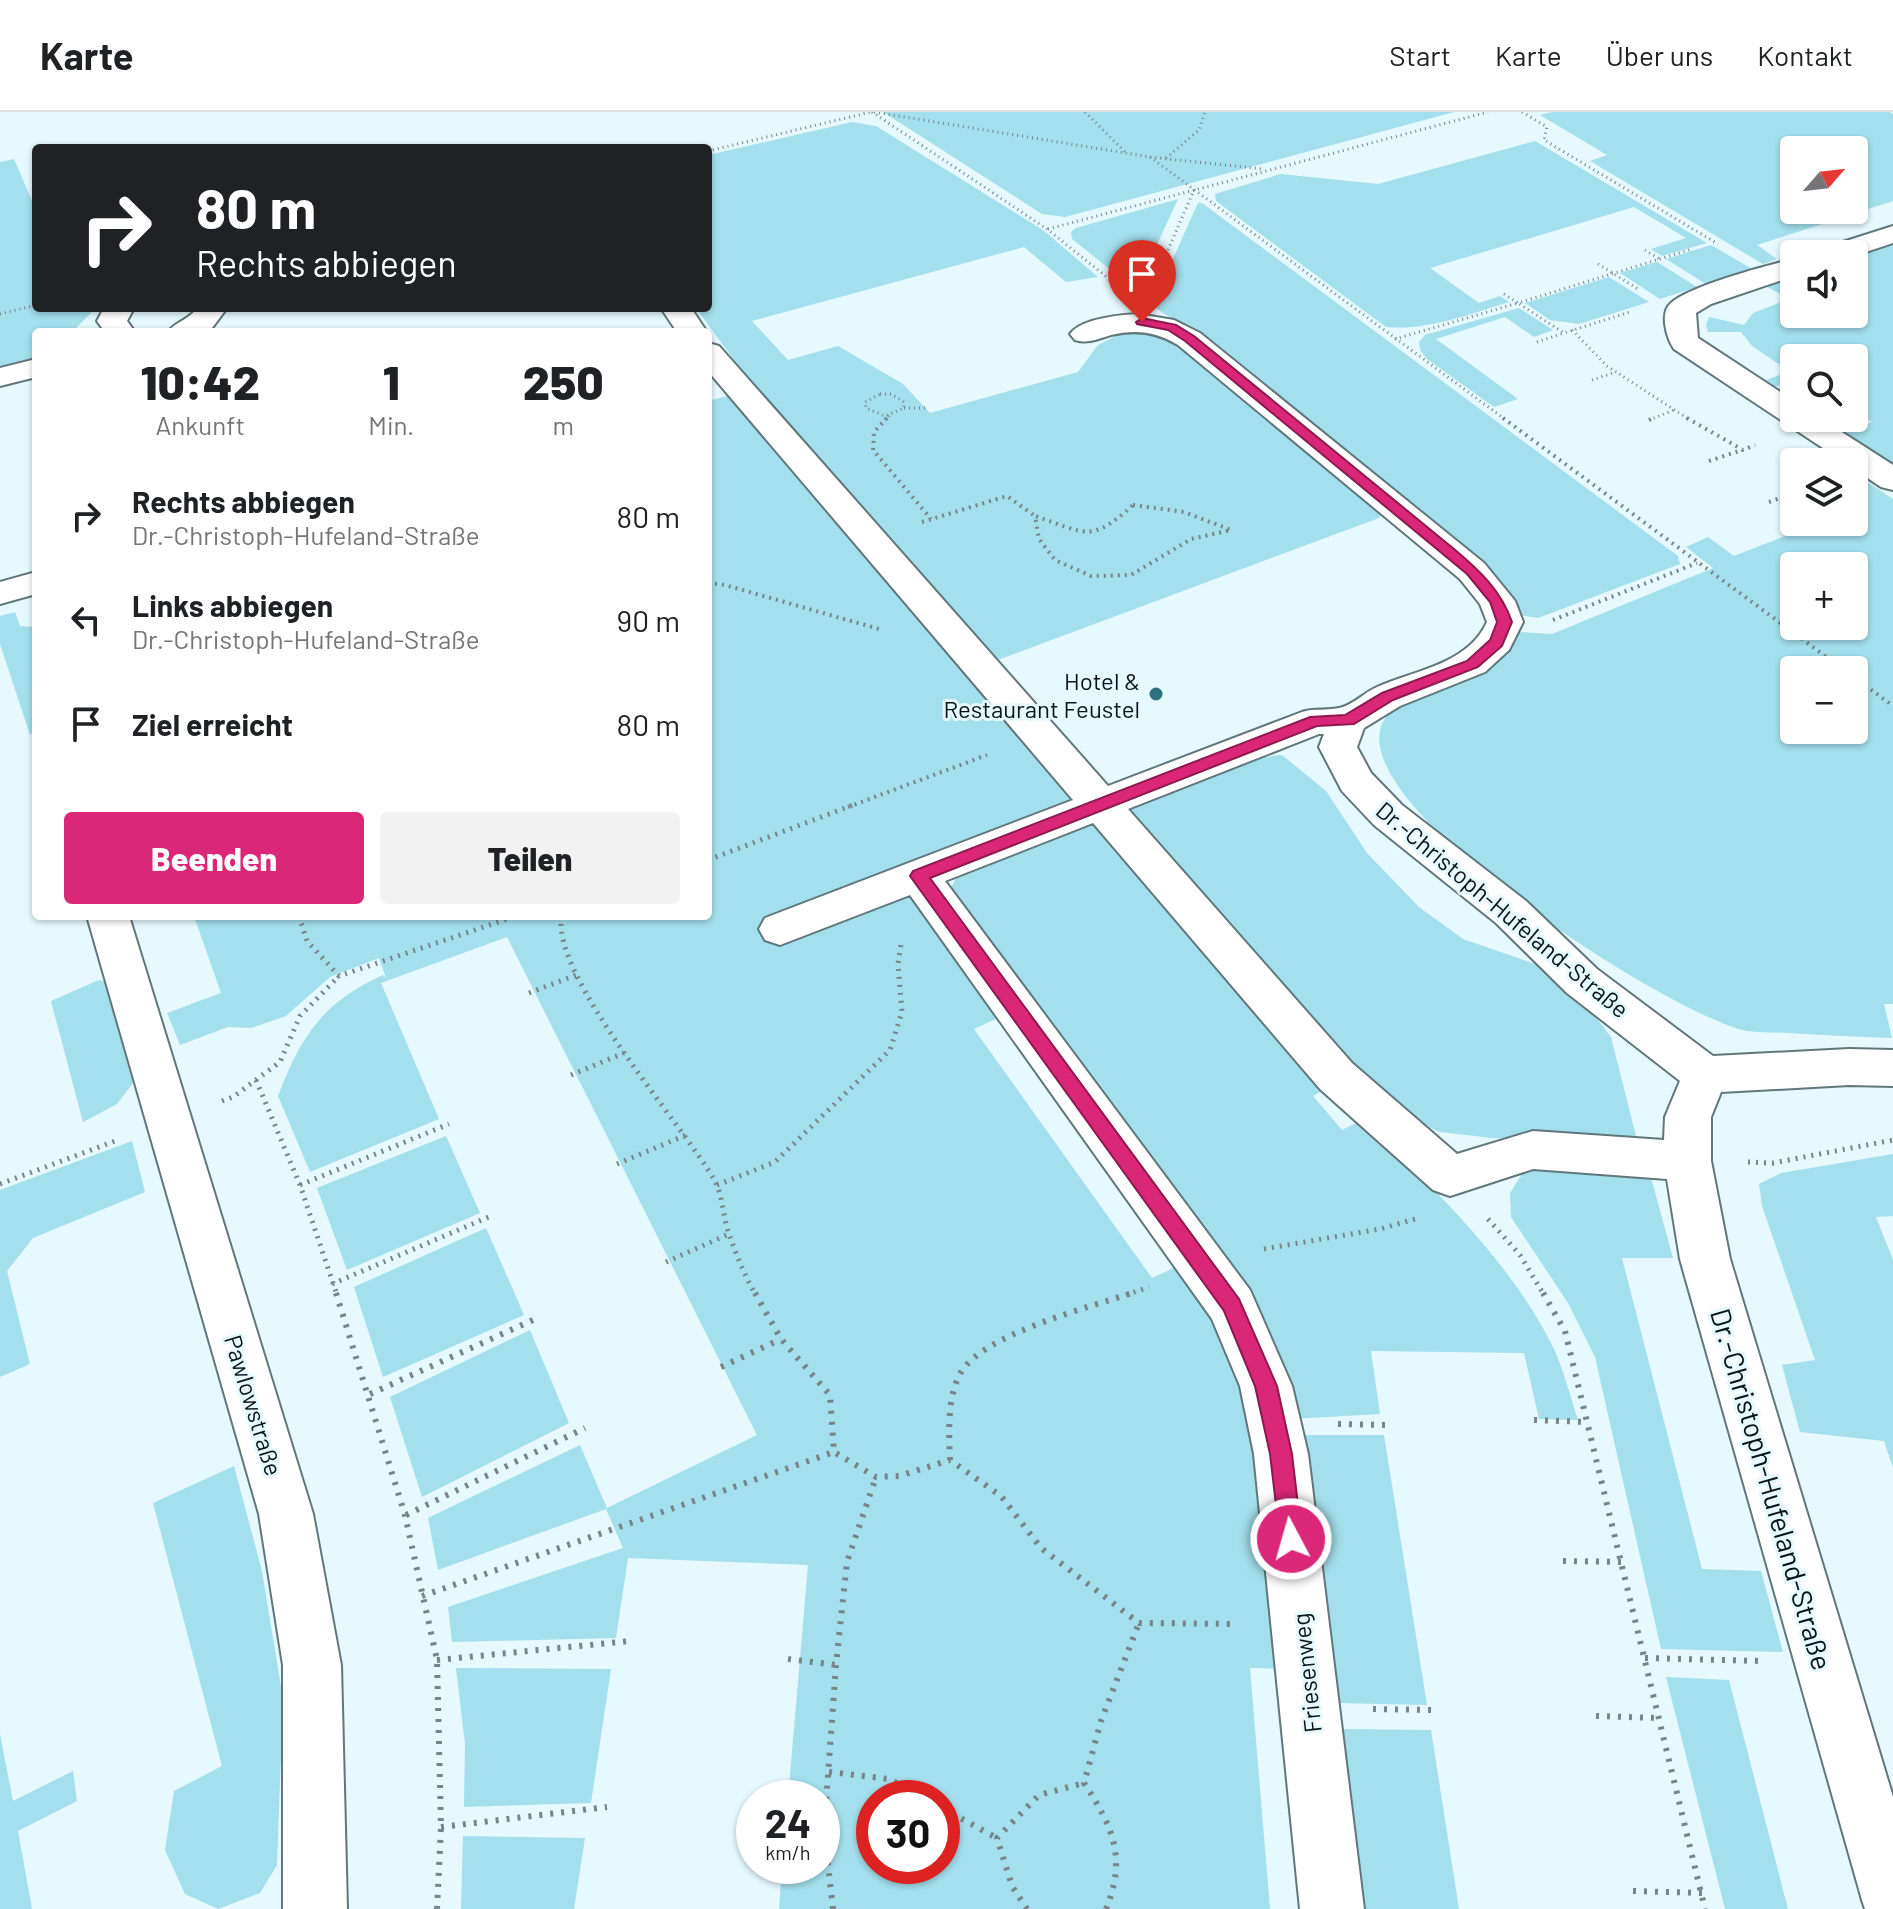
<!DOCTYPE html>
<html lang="de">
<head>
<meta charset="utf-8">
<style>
	:root { --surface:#fff; --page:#f2f2f2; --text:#202124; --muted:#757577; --line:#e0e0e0; --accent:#db2777 }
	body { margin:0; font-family:Barlow,sans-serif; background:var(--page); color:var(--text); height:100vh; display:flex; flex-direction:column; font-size:30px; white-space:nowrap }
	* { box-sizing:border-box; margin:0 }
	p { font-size:26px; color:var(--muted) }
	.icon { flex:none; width:44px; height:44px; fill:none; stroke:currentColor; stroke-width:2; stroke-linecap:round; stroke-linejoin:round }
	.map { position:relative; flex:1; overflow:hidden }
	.side { position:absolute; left:32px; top:216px; width:680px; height:592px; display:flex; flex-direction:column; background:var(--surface); border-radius:8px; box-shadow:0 2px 6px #0004 }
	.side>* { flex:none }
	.hud { position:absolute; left:32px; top:32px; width:680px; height:168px; border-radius:8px; box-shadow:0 2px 6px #0004; background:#202124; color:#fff; overflow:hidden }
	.needle { width:52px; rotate:62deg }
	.tools { position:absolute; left:1780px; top:24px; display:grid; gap:16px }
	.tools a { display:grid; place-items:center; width:88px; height:88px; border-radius:8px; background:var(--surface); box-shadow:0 2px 6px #0004; font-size:40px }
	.speed { position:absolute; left:736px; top:1668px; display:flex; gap:16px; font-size:40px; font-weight:700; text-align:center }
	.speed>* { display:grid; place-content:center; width:104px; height:104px; border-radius:50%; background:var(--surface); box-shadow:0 2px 6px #0004; line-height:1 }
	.speed small { font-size:20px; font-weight:400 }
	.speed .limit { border:12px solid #d22; background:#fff; color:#111 }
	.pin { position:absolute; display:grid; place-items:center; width:68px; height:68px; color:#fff; margin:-82px -34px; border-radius:50% 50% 50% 0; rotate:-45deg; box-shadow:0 0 8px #0007 }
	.pin .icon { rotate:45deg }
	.me { position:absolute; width:88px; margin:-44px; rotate:354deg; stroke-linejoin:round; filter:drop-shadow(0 0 6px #0008) }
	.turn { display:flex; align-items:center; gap:28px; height:168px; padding:0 32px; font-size:36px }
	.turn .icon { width:104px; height:104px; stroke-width:2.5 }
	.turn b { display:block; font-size:56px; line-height:68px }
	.eta { display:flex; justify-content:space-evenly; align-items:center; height:136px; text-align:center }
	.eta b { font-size:48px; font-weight:800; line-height:56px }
	.cta { display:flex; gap:16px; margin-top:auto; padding:16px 32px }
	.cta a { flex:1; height:92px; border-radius:8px; background:var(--accent); color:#fff; font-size:32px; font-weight:800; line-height:92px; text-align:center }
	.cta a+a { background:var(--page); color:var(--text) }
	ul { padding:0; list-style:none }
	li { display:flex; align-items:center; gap:24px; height:104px; padding:0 32px }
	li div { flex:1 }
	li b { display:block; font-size:30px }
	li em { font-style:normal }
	header { display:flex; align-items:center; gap:48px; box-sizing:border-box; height:112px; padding:0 40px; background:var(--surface); border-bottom:2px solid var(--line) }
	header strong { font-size:38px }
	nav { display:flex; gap:44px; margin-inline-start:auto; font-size:28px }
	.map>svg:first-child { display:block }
	.green { fill:#a3dfec; fill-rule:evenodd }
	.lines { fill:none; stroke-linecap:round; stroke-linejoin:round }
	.street-casing { stroke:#61777c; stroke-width:4 }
	.path-far3 { stroke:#778588; stroke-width:3; stroke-dasharray:1 4; stroke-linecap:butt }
	.path-far2 { stroke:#778588; stroke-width:4; stroke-dasharray:2 5; stroke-linecap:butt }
	.path-far1 { stroke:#778588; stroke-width:5; stroke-dasharray:2 6; stroke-linecap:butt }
	.path { stroke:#778588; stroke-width:6; stroke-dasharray:3 8; stroke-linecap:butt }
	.street { fill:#fff; fill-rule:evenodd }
	.route { fill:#db2777; stroke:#8e194d; stroke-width:2 }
	.poi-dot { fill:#2c7280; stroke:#e5f9fe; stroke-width:3 }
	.labels { text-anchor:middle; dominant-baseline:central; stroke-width:6; stroke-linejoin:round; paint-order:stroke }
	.poi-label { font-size:24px; fill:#0b1315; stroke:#e5f9fe; text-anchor:end }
	.street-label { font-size:24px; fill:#0b1315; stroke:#e5f9fe }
	.near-street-label { font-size:28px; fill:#0b1315; stroke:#e5f9fe }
</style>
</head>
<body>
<header>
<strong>Karte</strong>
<nav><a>Start</a><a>Karte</a><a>Über uns</a><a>Kontakt</a></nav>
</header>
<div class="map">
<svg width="1893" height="1797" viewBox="0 0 1893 1797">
	<rect width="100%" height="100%" fill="#e5f9fe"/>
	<!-- green -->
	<path class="green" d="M 883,0 L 1454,0 L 1065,105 L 1042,102 Z
		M 1553,0 L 1889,0 L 1893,2 L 1893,89 L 1757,133 L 1777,147 L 1763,152 L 1590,49 L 1607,43 L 1540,3 ZM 1794,38 L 1854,38 L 1854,98 L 1794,98 Z
		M 852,10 L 876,14 L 1043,118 L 1098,165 L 1066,170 L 1024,135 L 752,209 L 788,248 L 838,234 L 903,272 L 930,301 L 1078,260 L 1098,233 L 1120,222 L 1163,222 L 1192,229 L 1383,396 L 1379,406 L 971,558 L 1076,688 L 902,755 L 1002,904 L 974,917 L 1152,1166 L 1176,1155 L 1211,1204 L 1244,1282 L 1282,1479 L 1289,1557 L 1250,1556 L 1270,1797 L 779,1797 L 782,1754 L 822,1754 L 822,1686 L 788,1686 L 808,1453 L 628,1446 L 616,1526 L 452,1530 L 448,1495 L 623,1436 L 606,1397 L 438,1458 L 428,1406 L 580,1333 L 607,1396 L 757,1323 L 507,825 L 381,871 L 439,1007 L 310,1060 L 278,984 C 301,924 323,890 383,863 L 386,866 L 379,846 L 330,865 L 286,904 L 251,916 L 228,915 L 180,933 L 167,901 L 221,881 L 194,804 L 708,804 L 708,289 L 730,283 L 745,263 L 696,196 L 708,196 L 708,43 ZM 874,1686 L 942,1686 L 942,1754 L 874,1754 Z
		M 1535,29 L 1707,131 L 1662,144 L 1651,137 L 1686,126 L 1634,95 L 1430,156 L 1479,191 L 1500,184 L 1509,190 C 1471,202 1426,219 1386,215 L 1216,89 L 1215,82 L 1281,62 L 1378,72 Z
		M 14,47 L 36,98 L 36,196 L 96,196 L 72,220 L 36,220 L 36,245 L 0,254 L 0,50 Z
		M 1178,87 L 1136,178 L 1072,127 L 1071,120 L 1076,116 Z
		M 1198,91 L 1202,91 L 1678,444 L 1680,452 L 1538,506 L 1512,502 L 1514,488 L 1489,459 L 1195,216 L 1166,203 L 1152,193 Z
		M 1893,130 L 1893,352 L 1844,320 L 1872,310 L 1854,298 L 1854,246 L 1794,246 L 1794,268 L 1774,275 L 1764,269 L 1789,259 L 1752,234 L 1741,220 L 1708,220 L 1706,213 L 1709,205 L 1744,213 L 1753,201 L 1789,187 L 1764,173 L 1794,163 L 1794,202 L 1854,202 L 1854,143 Z
		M 1711,133 L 1752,157 L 1706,172 L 1666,147 Z
		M 1657,150 L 1697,175 L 1660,187 L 1620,161 Z
		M 1609,165 L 1649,190 L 1579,212 L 1550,208 L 1525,191 Z
		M 1519,196 L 1553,218 L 1534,225 L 1505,205 L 1436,227 L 1518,287 L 1494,295 L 1427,247 L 1420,238 L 1419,230 L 1425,223 Z
		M 1864,368 L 1893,387 L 1893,892 L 1884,892 L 1892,926 C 1858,925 1823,923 1789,921 C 1775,920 1760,921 1747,919 C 1672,904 1346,697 1382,612 C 1393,585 1447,576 1471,564 C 1493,554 1506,540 1519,520 L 1552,522 L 1713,456 L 1686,435 L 1708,425 L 1734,444 L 1808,415 L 1801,410 L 1854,410 L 1854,371 ZM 1794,454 L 1854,454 L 1854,514 L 1794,514 ZM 1794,558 L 1854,558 L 1854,618 L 1794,618 Z
		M 15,500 L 20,514 L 34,515 L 36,522 L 36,618 L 30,623 L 0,532 L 0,504 Z
		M 1282,643 L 1326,679 L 1367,741 L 1419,795 L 1463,827 L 1538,853 L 1581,886 L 1611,925 L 1637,1028 L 1492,1026 L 1440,1020 L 1408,1006 L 1364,969 L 1128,698 L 1264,645 Z
		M 1098,707 L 1329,975 L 1313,984 L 1342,1018 L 1364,1007 C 1431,1075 1504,1142 1549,1227 C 1562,1251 1569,1281 1578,1308 L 1539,1307 L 1524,1241 L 1371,1239 L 1380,1302 L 1291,1307 L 956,793 L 951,776 L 959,760 Z
		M 99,868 L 105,870 L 136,967 L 117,992 L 83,1010 L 51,889 Z
		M 446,1024 L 480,1101 L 347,1158 L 317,1076 Z
		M 132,1029 L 145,1080 L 33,1126 L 7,1159 L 30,1252 L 0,1265 L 0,1078 Z
		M 1893,1042 L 1893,1104 L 1876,1105 L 1893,1148 L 1893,1356 L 1884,1329 L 1800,1320 L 1782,1253 L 1815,1248 L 1762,1094 L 1759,1072 L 1781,1061 Z
		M 1539,1055 L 1649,1058 L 1673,1146 L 1622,1146 L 1702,1457 L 1761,1459 L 1783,1540 L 1661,1537 L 1595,1245 L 1568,1191 L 1511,1105 L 1510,1081 L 1522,1062 Z
		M 486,1116 L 524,1203 L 383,1265 L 354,1175 Z
		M 530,1218 L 569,1311 L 422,1385 L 390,1285 Z
		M 1302,1323 L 1384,1323 L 1427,1593 L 1337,1591 Z
		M 234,1354 L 262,1459 L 283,1587 L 277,1753 L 260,1781 L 218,1797 L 185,1782 L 165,1738 L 174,1679 L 222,1654 L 153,1391 Z
		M 456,1556 L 611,1557 L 591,1691 L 464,1695 L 465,1632 Z
		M 1666,1565 L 1729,1568 L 1788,1797 L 1725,1797 Z
		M 1340,1617 L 1431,1618 L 1459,1797 L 1362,1797 Z
		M 0,1622 L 13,1689 L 73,1659 L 77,1689 L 18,1719 L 32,1797 L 0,1797 Z
		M 463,1724 L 585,1726 L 574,1797 L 461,1797 Z"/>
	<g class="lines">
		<!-- street casing -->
		<g class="street-casing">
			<path id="street" d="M 1893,114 L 1893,131 L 1854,144 L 1854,142 L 1820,142 L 1824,136 Z
				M 1794,147 L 1794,164 L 1711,192 L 1696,201 L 1698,226 L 1794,289 L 1794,306 L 1820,306 L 1893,353 L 1893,378 L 1881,375 L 1854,357 L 1854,350 L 1844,350 L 1674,237 C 1667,227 1659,201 1671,191 C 1689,174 1768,153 1794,147 Z
				M 104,196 L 134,196 L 127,209 L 135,220 L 105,220 L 97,209 Z
				M 197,196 L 227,196 L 209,220 L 168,220 C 176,209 189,208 197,196 Z
				M 661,196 L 691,196 L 707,220 L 677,220 Z
				M 1138,202 L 1174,208 L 1200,221 L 1484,451 L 1515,489 L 1523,510 L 1509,538 L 1485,560 L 1400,594 L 1364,616 L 1357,635 L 1371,661 L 1402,693 L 1526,789 L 1597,857 L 1713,944 L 1849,937 L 1893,938 L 1893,974 L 1849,973 L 1721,980 L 1711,1005 L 1711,1049 L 1730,1147 L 1893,1685 L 1893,1797 L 1865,1797 L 1862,1788 L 1680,1147 L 1667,1067 L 1533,1057 L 1450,1084 L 1433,1078 L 1320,977 L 1093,711 L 945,769 L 1250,1178 L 1292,1274 L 1308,1342 L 1364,1797 L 1300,1797 L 1254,1342 L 1240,1274 L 1212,1207 L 910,783 L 780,833 L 765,828 L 759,817 L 765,806 L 1073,688 L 708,259 L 708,231 L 719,234 L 1108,674 L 1302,600 C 1314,596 1326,599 1339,596 C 1352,594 1365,580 1377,575 C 1416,558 1468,552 1487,510 L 1480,492 L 1460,467 L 1178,233 C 1157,220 1136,217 1111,223 C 1098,227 1088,232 1075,228 L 1070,222 C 1082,206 1120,203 1138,202 ZM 1319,622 L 1324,622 L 1319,635 L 1342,679 L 1374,713 L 1496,811 L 1567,881 L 1680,969 L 1665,1005 L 1664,1028 L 1533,1019 L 1457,1042 L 1352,951 L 1128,697 Z
				M 36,247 L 36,265 L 0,274 L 0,256 Z
				M 36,460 L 36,482 L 0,492 L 0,470 Z
				M 87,804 L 129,804 L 313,1402 L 341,1553 L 347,1797 L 283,1797 L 283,1553 L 259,1402 Z"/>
		</g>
		<!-- path-far3 -->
		<path class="path-far3" d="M 872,0 L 1047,117 L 1113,170
			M 874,0 L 1150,45 L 1263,57
			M 1085,0 L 1126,41
			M 1522,0 L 1547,15 L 1544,28 L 1718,132
			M 708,39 L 871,0
			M 1150,45 L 1506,308
			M 1166,46 L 1199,18 L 1205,0
			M 1048,117 L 1488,0
			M 1645,138 L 1661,148
			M 1598,152 L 1638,177
			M 1154,170 L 1194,78
			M 1504,182 L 1518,191 L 1692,137
			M 0,202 L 36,193
			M 1572,218 L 1607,254 L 1690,308
			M 1395,227 L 1518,191 L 1564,221 L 1630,200
			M 1537,230 L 1564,221
			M 1592,268 L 1616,260
			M 880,282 L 891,282 L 904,290 L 904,296 L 885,304 L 866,296 L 865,290 Z
			M 904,296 L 925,296
			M 885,308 L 890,303
			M 1649,308 L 1674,298"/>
		<!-- path-far2 -->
		<path class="path-far2" d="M 887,306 L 874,320 L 873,338 L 931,407
			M 1503,306 L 1844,558
			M 1687,306 L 1743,338 L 1755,333
			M 1649,308 L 1654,306
			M 1709,349 L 1742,338
			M 1769,390 L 1794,381
			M 1133,393 L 1184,400 L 1231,418 L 1191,427 L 1131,463 L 1091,464 L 1055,448 L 1039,427 L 1035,404 C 1086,421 1090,432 1133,393 Z
			M 922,410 L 1007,384 L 1035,404
			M 708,471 L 725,473 L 879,517
			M 1553,508 L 1697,451
			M 1854,565 L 1893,594
			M 848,695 L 987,643"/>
		<!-- path-far1 -->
		<path class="path-far1" d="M 708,748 L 853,693
			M 299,804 L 307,829 L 339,864 L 513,805 L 533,804
			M 562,804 C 549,862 683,1013 715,1069 C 723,1085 723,1105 729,1122 C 736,1142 745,1165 756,1183
			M 529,881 L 576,863
			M 571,963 L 624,941
			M 256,968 L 300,1073 L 337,1183
			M 222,989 L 233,985 L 280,950 L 300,904 L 339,864
			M 1748,1050 L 1773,1051 L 1893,1028
			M 617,1052 L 686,1023
			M 0,1072 L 115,1029
			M 300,1073 L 449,1012
			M 717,1073 L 775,1050 L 890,938 L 902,900 L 898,852 L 901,832
			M 1488,1107 L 1520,1143 L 1544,1183
			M 1264,1137 L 1380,1117 L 1415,1107
			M 666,1150 L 729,1122
			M 332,1172 L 491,1104
			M 1126,1183 L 1149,1175"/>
		<!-- path -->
		<path class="path" d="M 336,1181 L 405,1403 L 437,1548 L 441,1715 L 437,1797
			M 755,1181 L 781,1227 L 830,1283 L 834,1340 L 876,1365 L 899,1364 L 950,1348 L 1001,1384 L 1041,1436 L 1139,1511 L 1236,1512
			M 1543,1181 L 1565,1219 L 1705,1797
			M 721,1255 L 781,1227
			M 370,1282 L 535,1207
			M 1534,1308 L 1587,1310
			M 1338,1312 L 1389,1313
			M 950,1348 C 949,1321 947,1286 960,1262 C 980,1223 1090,1195 1132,1181
			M 406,1403 L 585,1316
			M 1563,1449 L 1622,1450
			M 422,1484 L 834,1340
			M 1645,1546 L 1760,1549
			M 788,1547 L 836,1553
			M 437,1548 L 630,1529
			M 1373,1597 L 1432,1598
			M 1596,1604 L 1659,1606
			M 829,1660 L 889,1667 L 924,1686
			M 942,1696 L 997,1726
			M 441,1715 L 607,1695
			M 1633,1779 L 1702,1781
			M 833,1797 L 824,1718 L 836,1553 L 847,1450 L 876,1365
			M 1027,1797 L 1012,1774 L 997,1726 L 1039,1683 L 1084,1671
			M 1106,1797 C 1127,1746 1113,1715 1084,1671 L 1101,1609 L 1139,1511"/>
		<!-- street -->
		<use href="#street" class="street"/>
	</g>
	<!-- route -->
	<path class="route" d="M 1142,206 L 1176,213 L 1194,224 L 1454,437 C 1479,458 1501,478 1512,510 L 1502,534 L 1478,555 L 1393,588 L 1354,612 L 1317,614 L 930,766 L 1239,1187 L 1277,1274 L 1292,1342 L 1302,1427 L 1299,1435 L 1291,1438 L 1283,1435 L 1280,1427 L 1270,1342 L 1255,1274 L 1224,1199 L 910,764 L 913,759 L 1310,605 L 1345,603 L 1382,581 L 1467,549 L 1490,528 L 1497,510 L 1490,490 L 1467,462 L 1185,229 L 1168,218 L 1137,212 L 1136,210 Z"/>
	<!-- markers -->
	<circle class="poi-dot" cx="1156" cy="582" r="8"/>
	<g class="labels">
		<!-- poi labels -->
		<g class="poi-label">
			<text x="1140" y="568">Hotel &amp;<tspan x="1140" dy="28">Restaurant Feustel</tspan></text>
		</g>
		<!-- street labels -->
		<g class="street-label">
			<text transform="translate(1503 797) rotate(40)">Dr.-Christoph-Hufeland-Straße</text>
			<text transform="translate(254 1293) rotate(73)">Pawlowstraße</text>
			<text transform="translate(1306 1561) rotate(-96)">Friesenweg</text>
		</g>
		<!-- near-street labels -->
		<g class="near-street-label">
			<text transform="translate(1772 1377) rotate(74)">Dr.-Christoph-Hufeland-Straße</text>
		</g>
	</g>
</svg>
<div class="tools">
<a><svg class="needle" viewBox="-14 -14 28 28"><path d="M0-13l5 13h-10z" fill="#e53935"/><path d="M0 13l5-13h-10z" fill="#757577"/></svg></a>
<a><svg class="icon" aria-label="sound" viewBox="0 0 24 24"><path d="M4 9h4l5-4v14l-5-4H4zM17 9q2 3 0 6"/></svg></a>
<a><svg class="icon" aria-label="search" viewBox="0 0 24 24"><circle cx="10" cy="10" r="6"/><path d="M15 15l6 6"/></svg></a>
<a><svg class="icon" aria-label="layers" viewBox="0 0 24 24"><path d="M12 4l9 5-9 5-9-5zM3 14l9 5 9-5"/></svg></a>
<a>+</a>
<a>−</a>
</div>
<div class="speed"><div>24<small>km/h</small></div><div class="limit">30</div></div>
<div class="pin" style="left:1142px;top:210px;background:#d93025"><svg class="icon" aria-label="arrive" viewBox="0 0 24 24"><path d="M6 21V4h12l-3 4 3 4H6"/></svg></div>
<svg class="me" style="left:1291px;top:1427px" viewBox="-20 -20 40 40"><circle r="17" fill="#db2777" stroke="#fff" stroke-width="3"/><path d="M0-11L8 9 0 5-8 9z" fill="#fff"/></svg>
<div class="hud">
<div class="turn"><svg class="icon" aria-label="right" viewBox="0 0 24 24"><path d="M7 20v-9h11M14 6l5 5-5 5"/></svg><div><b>80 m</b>Rechts abbiegen</div></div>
</div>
<section class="side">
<div class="eta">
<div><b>10:42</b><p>Ankunft</p></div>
<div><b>1</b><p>Min.</p></div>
<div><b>250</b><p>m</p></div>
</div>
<ul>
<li><svg class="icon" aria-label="right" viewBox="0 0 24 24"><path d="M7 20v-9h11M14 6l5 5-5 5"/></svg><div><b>Rechts abbiegen</b><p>Dr.-Christoph-Hufeland-Straße</p></div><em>80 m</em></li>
<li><svg class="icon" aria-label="left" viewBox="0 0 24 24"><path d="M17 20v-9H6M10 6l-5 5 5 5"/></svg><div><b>Links abbiegen</b><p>Dr.-Christoph-Hufeland-Straße</p></div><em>90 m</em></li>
<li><svg class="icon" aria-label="arrive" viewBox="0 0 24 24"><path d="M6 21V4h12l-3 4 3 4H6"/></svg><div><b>Ziel erreicht</b></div><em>80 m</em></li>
</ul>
<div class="cta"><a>Beenden</a><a>Teilen</a></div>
</section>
</div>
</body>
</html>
